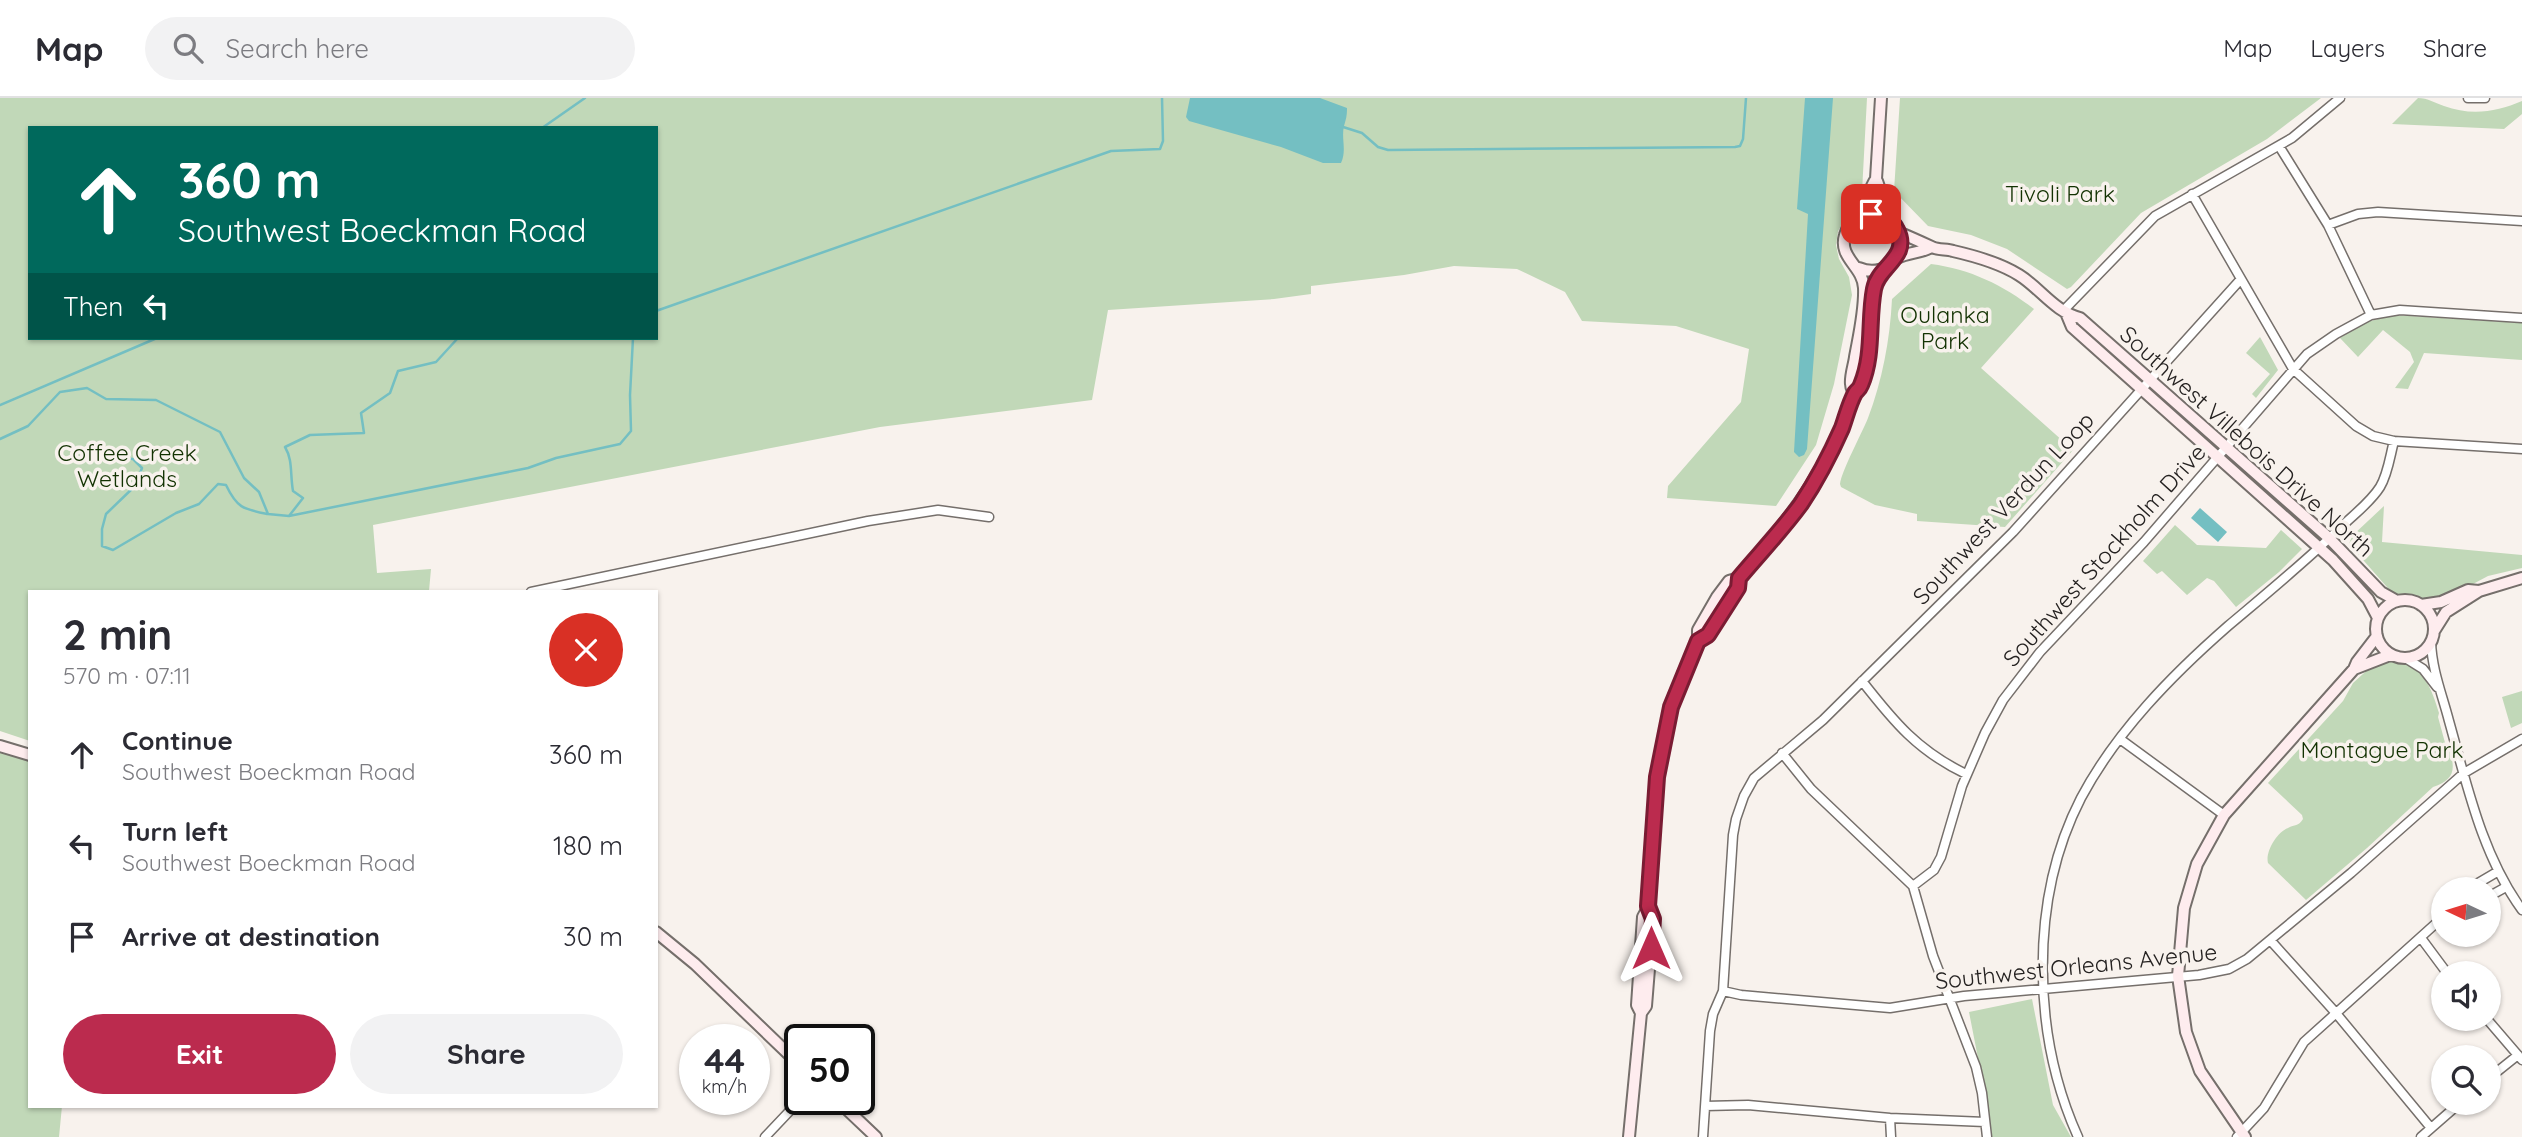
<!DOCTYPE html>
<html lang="en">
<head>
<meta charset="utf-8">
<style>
	:root { --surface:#fff; --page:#f2f2f3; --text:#2b2b33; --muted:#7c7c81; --line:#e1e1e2; --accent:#bb2b4e }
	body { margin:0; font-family:Quicksand,sans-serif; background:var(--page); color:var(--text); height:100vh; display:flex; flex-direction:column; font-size:26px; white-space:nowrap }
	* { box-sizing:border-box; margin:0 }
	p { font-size:23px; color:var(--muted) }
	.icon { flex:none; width:38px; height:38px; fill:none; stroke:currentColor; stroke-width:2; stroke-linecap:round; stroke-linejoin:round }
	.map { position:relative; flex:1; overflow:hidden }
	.details { position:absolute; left:28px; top:492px; width:630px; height:518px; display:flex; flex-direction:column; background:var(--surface); border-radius:0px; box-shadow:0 2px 5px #0004 }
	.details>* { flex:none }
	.banner { position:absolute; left:28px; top:28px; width:630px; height:214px; border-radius:0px; box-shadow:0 2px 5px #0004; background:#00695c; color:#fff; overflow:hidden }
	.needle { width:46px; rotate:274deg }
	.fabs { position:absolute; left:2431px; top:779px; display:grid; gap:14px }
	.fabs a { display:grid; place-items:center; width:70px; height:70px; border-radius:50%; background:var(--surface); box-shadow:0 2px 5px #0004; font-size:35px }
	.speed { position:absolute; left:679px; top:926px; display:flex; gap:14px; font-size:35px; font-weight:700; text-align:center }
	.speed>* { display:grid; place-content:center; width:91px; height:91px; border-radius:50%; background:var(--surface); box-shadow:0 2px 5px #0004; line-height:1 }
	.speed small { font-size:18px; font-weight:400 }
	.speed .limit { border:4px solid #111; border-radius:10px; background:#fff; color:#111 }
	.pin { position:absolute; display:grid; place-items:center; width:60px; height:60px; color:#fff; margin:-30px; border-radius:14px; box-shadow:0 4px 10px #0006 }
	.me { position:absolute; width:77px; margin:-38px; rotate:0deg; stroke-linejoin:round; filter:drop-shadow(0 0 5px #0008) }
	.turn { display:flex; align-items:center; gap:24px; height:147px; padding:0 35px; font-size:32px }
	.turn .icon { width:91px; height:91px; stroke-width:2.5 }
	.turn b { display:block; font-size:49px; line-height:60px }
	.then { display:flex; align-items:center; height:66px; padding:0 35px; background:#0003; gap:14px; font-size:26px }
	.round { display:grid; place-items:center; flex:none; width:74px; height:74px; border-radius:37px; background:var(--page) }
	.overview { display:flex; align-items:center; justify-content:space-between; height:119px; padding:0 35px }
	h1 { font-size:42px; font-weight:700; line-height:52px }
	.action { display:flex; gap:14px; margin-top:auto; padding:14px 35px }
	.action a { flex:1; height:80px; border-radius:42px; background:var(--accent); color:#fff; font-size:28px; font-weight:700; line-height:80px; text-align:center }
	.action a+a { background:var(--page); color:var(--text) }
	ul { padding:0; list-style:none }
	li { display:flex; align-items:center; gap:21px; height:91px; padding:0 35px }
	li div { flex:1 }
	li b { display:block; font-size:26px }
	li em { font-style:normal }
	header { display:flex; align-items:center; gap:42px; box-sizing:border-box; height:98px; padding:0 35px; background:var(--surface); border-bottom:2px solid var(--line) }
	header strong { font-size:33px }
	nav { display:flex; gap:38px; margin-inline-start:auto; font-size:24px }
	.search { width:490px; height:63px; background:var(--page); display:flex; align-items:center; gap:18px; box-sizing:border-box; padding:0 24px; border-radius:38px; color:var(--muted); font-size:26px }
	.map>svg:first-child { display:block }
	.green { fill:#c1d8b8; fill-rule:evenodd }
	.water { fill:#74bfc2 }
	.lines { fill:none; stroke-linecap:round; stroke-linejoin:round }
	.stream { stroke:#74bfc2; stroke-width:2.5 }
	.street-casing { stroke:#756f6b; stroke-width:11 }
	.secondary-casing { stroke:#756f6b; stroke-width:14 }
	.street { stroke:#fff; stroke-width:8 }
	.secondary { stroke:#feecee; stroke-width:10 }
	.route-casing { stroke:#7a1c33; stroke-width:18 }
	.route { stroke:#bb2b4e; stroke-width:12 }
	.labels { text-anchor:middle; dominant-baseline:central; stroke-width:7; stroke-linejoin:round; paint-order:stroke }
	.park-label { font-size:23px; fill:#123202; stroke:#f8f2ed }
	.street-label { font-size:23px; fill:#252221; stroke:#f8f2ed }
</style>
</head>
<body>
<header>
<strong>Map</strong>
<div class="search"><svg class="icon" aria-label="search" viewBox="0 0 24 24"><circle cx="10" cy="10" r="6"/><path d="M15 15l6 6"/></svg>Search here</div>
<nav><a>Map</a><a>Layers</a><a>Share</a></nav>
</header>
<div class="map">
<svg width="2522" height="1039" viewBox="0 0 2522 1039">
	<rect width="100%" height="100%" fill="#f8f2ed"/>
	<!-- green -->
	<path class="green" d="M 0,0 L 1867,0 L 1862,94 L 1858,109 L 1846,120 L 1838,133 L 1836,147 L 1839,161 L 1849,179 L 1852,197 L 1834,286 L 1816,347 L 1776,408 L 1667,400 L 1668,388 L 1741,304 L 1749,251 L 1676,228 L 1582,223 L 1565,194 L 1517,171 L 1454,168 L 1404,177 L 1311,188 L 1311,196 L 1274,201 L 1108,212 L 1092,302 L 880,329 L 373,427 L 377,475 L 431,471 L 429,493 L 30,494 L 30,643 L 0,633 ZM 30,30 L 656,30 L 656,240 L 30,240 Z
		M 1900,0 L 2321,0 L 2267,41 L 2141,115 L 2071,189 L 2067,191 L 2007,151 L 1971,137 L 1928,128 L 1894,93 Z
		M 2418,0 C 2428,0 2435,5 2444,8 C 2471,18 2497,14 2522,3 L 2522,16 L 2504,31 L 2392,26 Z
		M 1931,166 C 1970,171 2003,187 2034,211 L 1981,270 L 2073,352 L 2005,429 L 1917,423 L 1917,416 L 1875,407 L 1841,389 L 1840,386 C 1842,372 1861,337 1868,320 C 1882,283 1890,242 1892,201 Z
		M 2393,217 L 2522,225 L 2522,262 L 2424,255 L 2408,291 L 2395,290 L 2414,264 L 2410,254 L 2383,232 L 2358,259 L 2340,240 L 2363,225 Z
		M 2260,239 L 2278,272 L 2256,300 L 2252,296 L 2270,276 L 2246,255 Z
		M 2384,408 L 2382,444 L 2522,457 L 2522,470 L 2488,478 L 2458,494 L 2430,503 L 2394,497 L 2349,446 L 2352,438 Z
		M 2175,427 L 2197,447 L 2266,450 L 2281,432 L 2302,451 L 2279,474 L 2236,509 L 2214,483 L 2207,480 L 2187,497 L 2162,473 L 2157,476 L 2143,463 Z
		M 2395,562 C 2424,569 2431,589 2439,615 L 2438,619 L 2447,652 L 2450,654 C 2456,673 2453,682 2433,689 L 2367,750 L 2306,802 L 2268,765 C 2265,754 2277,734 2288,730 C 2295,726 2298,729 2303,721 L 2302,717 L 2268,685 L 2343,603 L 2353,585 L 2374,566 Z
		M 2522,593 L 2522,625 L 2511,630 L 2502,599 Z
		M 0,652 L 30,661 L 30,1008 L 62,1008 L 59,1039 L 0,1039 Z
		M 2032,901 L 2053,1007 L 2071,1039 L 1990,1039 L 1985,996 L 1969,914 Z"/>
	<!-- water -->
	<path class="water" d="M 1190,0 L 1320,0 L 1347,10 C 1347,18 1346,21 1344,28 C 1341,41 1347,52 1341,65 L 1323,65 L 1281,49 L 1189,23 L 1186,19 Z
		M 1805,0 L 1833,0 L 1807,351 L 1804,357 L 1799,359 L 1794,354 L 1808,116 L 1797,111 Z
		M 2200,410 L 2227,434 L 2218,444 L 2191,420 Z"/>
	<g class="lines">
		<!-- stream -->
		<path class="stream" d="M 1340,28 L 1362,35 L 1378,49 L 1388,52 L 1735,49 L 1740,48 L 1743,41 L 1746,0
			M 542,30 L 585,0
			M 656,213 L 1111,53 L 1160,51 L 1163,43 L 1162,0
			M 0,307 L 157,240
			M 0,341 L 28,328 L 60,294 L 87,290 L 106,301 L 156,302 L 220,334 L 244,380 L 259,394 L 268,416 L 289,418 L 303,400 L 293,393 C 290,377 293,362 285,349 L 310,337 L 364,335 L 361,315 L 390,295 L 398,273 L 436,264 L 458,240
			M 122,360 L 133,361 L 142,370 L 135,388 L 106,416 L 102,431 L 102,448 L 113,452 L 176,415 L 199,406 L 218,386 L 226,387 C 237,410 243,411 267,416
			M 289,418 L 528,370 L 556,360 L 620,346 L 631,333 L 630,297 L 633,240"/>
		<!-- street casing -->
		<g class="street-casing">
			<path id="street" d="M 2468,0 L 2485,0
				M 2279,48 L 2328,127 L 2371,217
				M 2192,96 L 2293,271 L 2356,328 L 2373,338 L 2394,343 L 2522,351
				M 2328,127 L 2358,116 L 2378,114 L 2522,123
				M 2063,213 L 2155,118 L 2292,40 L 2340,0
				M 531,494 L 868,423 L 938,412 L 989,419
				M 2431,544 C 2432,572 2442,596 2449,623 C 2467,687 2482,757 2522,812
				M 2407,561 L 2423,571 L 2437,589
				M 1862,583 C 1894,624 1918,653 1966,676
				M 2120,641 L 2224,717
				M 1782,655 L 1811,691 L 1913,788 L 1933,858 L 1976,969 L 1982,995 L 1987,1039
				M 1913,788 L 1934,772 L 1941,759 L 1962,688 L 1985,635 L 2003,602 L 2040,554 L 2144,444 L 2307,256 L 2336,236 L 2371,217 L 2400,212 L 2522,220
				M 2468,791 L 2497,774
				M 2488,799 L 2506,789
				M 2421,840 L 2447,875
				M 2271,843 L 2335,914 L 2431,1030
				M 1723,893 L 1741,897 L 1890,910 L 1964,898 L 2199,877 L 2229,871 L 2247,861 L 2351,775 L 2464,675 L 2522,641
				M 2486,920 L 2522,962
				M 2488,981 L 2518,957
				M 1705,1008 L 1748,1007 L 1890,1020 L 1985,1024
				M 1890,1020 L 1891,1039
				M 765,1039 L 801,1001
				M 1703,1039 L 1710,933 L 1713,916 L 1723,893 L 1733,737 L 1736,721 L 1744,698 L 1754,680 L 1823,622 L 2013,434 L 2241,181
				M 2078,1039 C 2032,937 2029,801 2081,700 C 2116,634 2172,577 2228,528 C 2266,496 2304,465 2340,430 C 2353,417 2370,405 2380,389 C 2388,376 2390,358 2394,343
				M 2237,1039 L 2264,1010 L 2304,944 L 2443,819
				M 2421,1039 L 2461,1004"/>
		</g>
		<!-- secondary casing -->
		<g class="secondary-casing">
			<path id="secondary" d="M 1876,81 C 1882,91 1881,108 1886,120
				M 1861,119 C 1867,107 1869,89 1876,81 L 1881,0
				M 1898,134 C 1910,139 1921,144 1932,149 C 1937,152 1947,151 1953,153 C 1975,158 2000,165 2019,177 C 2040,190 2055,214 2080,220 L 2329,440 L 2381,494 L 2397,503
				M 1897,160 C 1908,154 1922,155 1931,149
				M 2067,217 L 2072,229 L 2333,462 L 2368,501 L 2378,520
				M 1854,296 C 1853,293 1851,290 1851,286 C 1850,278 1854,267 1855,259 C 1859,237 1865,212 1864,190 C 1863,168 1838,160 1845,137 C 1852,109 1894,111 1900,139 C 1904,164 1880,179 1859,170
				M2376 531a29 29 0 1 1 58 0a29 29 0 1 1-58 0Z
				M 2421,507 L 2441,504 L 2468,492 L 2479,493 L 2522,480
				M 2434,533 L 2446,514 L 2479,493
				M 1698,543 L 1708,537 L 1738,490 L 1739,480
				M 2354,571 L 2390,557
				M 0,648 L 30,657
				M 656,834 L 695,866 L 800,967
				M 1641,915 L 1637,907 L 1643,819 L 1649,808
				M 836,1001 L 876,1039
				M 1629,1039 L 1641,915 L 1646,908 L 1653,821 L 1649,808 L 1656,696 L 1661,652 L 1676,596 L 1698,543 L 1698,532 L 1717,499 L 1729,483 L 1739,480 C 1792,417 1827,375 1854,296 C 1880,265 1862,207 1883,171
				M 2245,1039 L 2200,973 L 2186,934 L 2178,878 L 2184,810 L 2197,766 L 2224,717 L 2354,571 L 2357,564 L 2377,538"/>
		</g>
		<!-- street -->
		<use href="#street" class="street"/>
		<!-- secondary -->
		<use href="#secondary" class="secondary"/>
	</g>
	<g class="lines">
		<!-- route casing -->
		<g class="route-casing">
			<path id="route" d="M 1651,850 L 1653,821 L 1648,808 L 1657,679 L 1671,609 L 1698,543 L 1708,537 L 1738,490 L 1739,480 C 1760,455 1782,432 1801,406 C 1817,382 1830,357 1842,330 C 1846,319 1849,306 1855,295 C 1858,291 1859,292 1861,287 C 1874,257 1868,222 1874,191 C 1878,168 1911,159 1897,132 C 1892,121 1882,117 1871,116"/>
		</g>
		<!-- route -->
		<use href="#route" class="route"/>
	</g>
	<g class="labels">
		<!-- park labels -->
		<g class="park-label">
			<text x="2060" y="95">Tivoli Park</text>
			<text x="1945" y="216">Oulanka<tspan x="1945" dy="26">Park</tspan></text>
			<text x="127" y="354">Coffee Creek<tspan x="127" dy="26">Wetlands</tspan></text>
			<text x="2382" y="651">Montague Park</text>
		</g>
		<!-- street labels -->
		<g class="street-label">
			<text transform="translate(2247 343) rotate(42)">Southwest Villebois Drive North</text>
			<text transform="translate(2003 410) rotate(-47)">Southwest Verdun Loop</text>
			<text transform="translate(2104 457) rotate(-48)">Southwest Stockholm Drive</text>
			<text transform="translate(2076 868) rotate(-6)">Southwest Orleans Avenue</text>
		</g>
	</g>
</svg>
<div class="fabs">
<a><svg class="needle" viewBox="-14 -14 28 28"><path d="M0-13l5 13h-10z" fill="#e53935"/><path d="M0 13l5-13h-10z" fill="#7c7c81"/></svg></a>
<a><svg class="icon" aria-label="sound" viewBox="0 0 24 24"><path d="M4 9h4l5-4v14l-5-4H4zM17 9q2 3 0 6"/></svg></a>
<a><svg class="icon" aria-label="search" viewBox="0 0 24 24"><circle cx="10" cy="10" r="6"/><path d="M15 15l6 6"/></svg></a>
</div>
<div class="speed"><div>44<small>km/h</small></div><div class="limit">50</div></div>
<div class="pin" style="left:1871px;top:116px;background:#d93025"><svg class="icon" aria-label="arrive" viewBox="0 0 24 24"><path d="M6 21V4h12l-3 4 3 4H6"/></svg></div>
<svg class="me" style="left:1651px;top:850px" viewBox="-20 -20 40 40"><path d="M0-17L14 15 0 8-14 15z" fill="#bb2b4e" stroke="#fff" stroke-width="4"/></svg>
<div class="banner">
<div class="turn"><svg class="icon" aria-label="ahead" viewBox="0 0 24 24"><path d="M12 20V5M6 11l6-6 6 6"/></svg><div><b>360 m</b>Southwest Boeckman Road</div></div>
<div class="then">Then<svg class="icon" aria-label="left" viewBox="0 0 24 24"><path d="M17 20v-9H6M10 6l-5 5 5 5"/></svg></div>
</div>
<section class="details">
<div class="overview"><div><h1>2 min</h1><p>570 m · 07:11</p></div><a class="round" style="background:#d93025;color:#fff"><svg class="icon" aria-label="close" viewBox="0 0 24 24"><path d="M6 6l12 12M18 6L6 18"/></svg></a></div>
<ul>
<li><svg class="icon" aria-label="ahead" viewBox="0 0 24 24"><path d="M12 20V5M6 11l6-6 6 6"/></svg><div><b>Continue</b><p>Southwest Boeckman Road</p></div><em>360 m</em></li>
<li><svg class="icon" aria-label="left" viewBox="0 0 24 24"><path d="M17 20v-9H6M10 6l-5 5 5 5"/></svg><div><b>Turn left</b><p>Southwest Boeckman Road</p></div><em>180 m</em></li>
<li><svg class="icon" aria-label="arrive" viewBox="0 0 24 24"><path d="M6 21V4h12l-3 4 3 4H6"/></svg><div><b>Arrive at destination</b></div><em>30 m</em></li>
</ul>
<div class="action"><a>Exit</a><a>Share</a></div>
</section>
</div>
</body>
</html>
